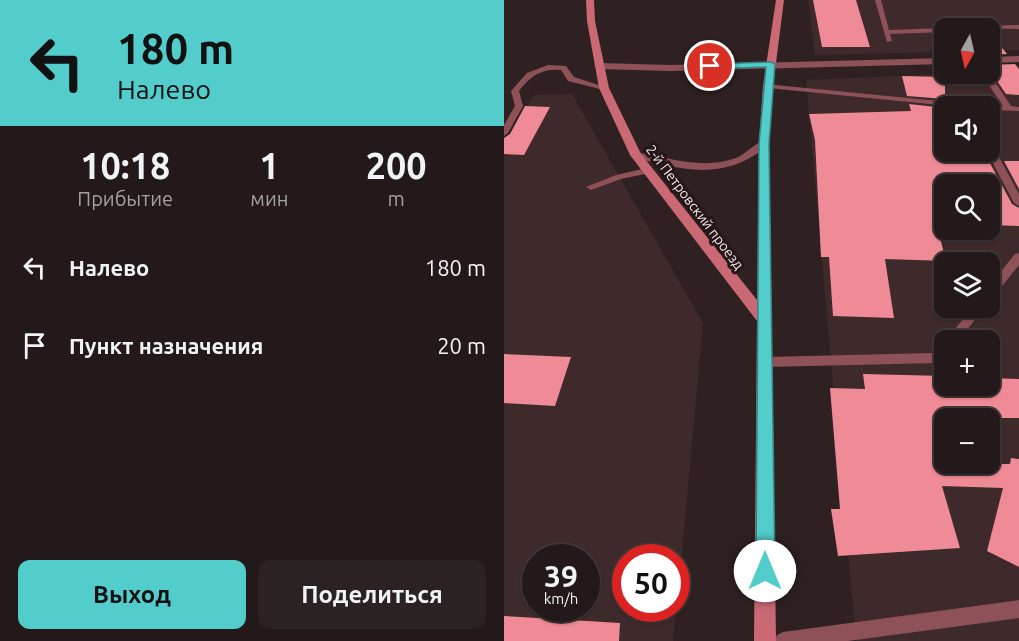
<!DOCTYPE html>
<html lang="ru">
<head>
<meta charset="utf-8">
<style>
	:root { --surface:#23191a; --page:#2b2223; --text:#f1f3f6; --muted:#a3a0a2; --line:#403839; --accent:#53cdcb }
	body { margin:0; font-family:Ubuntu,sans-serif; background:var(--page); color:var(--text); height:100vh; display:flex; flex-direction:column; font-size:22px; white-space:nowrap }
	* { box-sizing:border-box; margin:0 }
	p { font-size:20px; color:var(--muted) }
	.icon { flex:none; width:33px; height:33px; fill:none; stroke:currentColor; stroke-width:2; stroke-linecap:round; stroke-linejoin:round }
	.map { position:relative; flex:1; overflow:hidden }
	.drawer { display:flex; flex-direction:column; background:var(--surface); width:504px }
	.drawer>* { flex:none }
	.top-card { background:#53cdcb; color:#111; overflow:hidden }
	.needle { width:39px; rotate:188deg }
	.controls { position:absolute; left:430px; top:18px; display:grid; gap:12px }
	.controls a { display:grid; place-items:center; width:66px; height:66px; border-radius:12px; background:var(--surface); box-shadow:0 2px 4px #0004,0 0 0 2px var(--line); font-size:30px }
	.speed { position:absolute; left:18px; top:544px; display:flex; gap:12px; font-size:30px; font-weight:700; text-align:center }
	.speed>* { display:grid; place-content:center; width:78px; height:78px; border-radius:50%; background:var(--surface); box-shadow:0 2px 4px #0004,0 0 0 2px var(--line); line-height:1 }
	.speed small { font-size:15px; font-weight:400 }
	.speed .limit { border:9px solid #d22; background:#fff; color:#111 }
	.pin { position:absolute; display:grid; place-items:center; width:51px; height:51px; color:#fff; margin:-26px; border:3px solid #fff; border-radius:50%; box-shadow:0 2px 6px #0007 }
	.me { position:absolute; width:66px; margin:-33px; rotate:0deg; stroke-linejoin:round; filter:drop-shadow(0 0 4px #0008) }
	.turn { display:flex; align-items:center; gap:21px; height:126px; padding:0 18px; font-size:27px }
	.turn .icon { width:78px; height:78px; stroke-width:2.5 }
	.turn b { display:block; font-size:42px; line-height:51px }
	.eta { display:flex; justify-content:space-evenly; align-items:center; height:102px; text-align:center }
	.eta b { font-size:36px; font-weight:700; line-height:42px }
	.cta { display:flex; gap:12px; margin-top:auto; padding:12px 18px }
	.cta a { flex:1; height:69px; border-radius:12px; background:var(--accent); color:#111; font-size:24px; font-weight:700; line-height:69px; text-align:center }
	.cta a+a { background:var(--page); color:var(--text) }
	ul { padding:0; list-style:none }
	li { display:flex; align-items:center; gap:18px; height:78px; padding:0 18px }
	li div { flex:1 }
	li b { display:block; font-size:22px }
	li em { font-style:normal }
	main { display:flex; flex:1; min-height:0 }
	.map>svg:first-child { display:block }
	.built { fill:#3e292b; fill-rule:evenodd }
	.building { fill:#ef8b96 }
	.lines { fill:none; stroke-linecap:round; stroke-linejoin:round }
	.lane { fill:#8e5158; fill-rule:evenodd }
	.street { fill:#8e5158; fill-rule:evenodd }
	.secondary { fill:#ca6874; fill-rule:evenodd }
	.route { fill:#53cdcb; stroke:#368584; stroke-width:1.5 }
	.labels { text-anchor:middle; dominant-baseline:central; stroke-width:6; stroke-linejoin:round; paint-order:stroke }
	.far-street-label { font-size:14px; fill:#f4eaea; stroke:#251718 }
</style>
</head>
<body>
<main>
<section class="drawer">
<div class="top-card">
<div class="turn"><svg class="icon" aria-label="left" viewBox="0 0 24 24"><path d="M17 20v-9H6M10 6l-5 5 5 5"/></svg><div><b>180 m</b>Налево</div></div>
</div>
<div class="eta">
<div><b>10:18</b><p>Прибытие</p></div>
<div><b>1</b><p>мин</p></div>
<div><b>200</b><p>m</p></div>
</div>
<ul>
<li><svg class="icon" aria-label="left" viewBox="0 0 24 24"><path d="M17 20v-9H6M10 6l-5 5 5 5"/></svg><div><b>Налево</b></div><em>180 m</em></li>
<li><svg class="icon" aria-label="arrive" viewBox="0 0 24 24"><path d="M6 21V4h12l-3 4 3 4H6"/></svg><div><b>Пункт назначения</b></div><em>20 m</em></li>
</ul>
<div class="cta"><a>Выход</a><a>Поделиться</a></div>
</section>
<div class="map">
<svg width="515" height="641" viewBox="0 0 515 641">
	<rect width="100%" height="100%" fill="#2f2122"/>
	<!-- built -->
	<path class="built" d="M 304,0 L 515,0 L 515,50 L 486,51 L 486,28 L 441,28 L 441,52 L 311,55 Z
		M 515,71 L 515,641 L 352,641 L 302,80 ZM 441,106 L 486,106 L 486,152 L 441,152 ZM 441,184 L 486,184 L 486,230 L 441,230 ZM 441,262 L 486,262 L 486,308 L 441,308 ZM 441,340 L 486,340 L 486,386 L 441,386 ZM 441,418 L 486,418 L 486,464 L 441,464 Z
		M 68,94 L 199,323 L 173,607 L 172,558 L 122,558 L 122,609 L 172,609 L 169,641 L 0,641 L 0,143 L 30,95 ZM 32,558 L 82,558 L 82,609 L 32,609 Z"/>
	<!-- building -->
	<path class="building" d="M 309,0 L 352,0 L 366,47 L 318,47 Z
		M 486,33 L 503,54 L 486,55 Z
		M 511,64 L 515,69 L 515,95 L 502,94 L 491,78 L 486,77 L 486,65 Z
		M 398,76 L 441,77 L 441,99 L 403,96 Z
		M 405,104 L 441,108 L 441,152 L 480,152 L 508,204 L 515,208 L 515,226 L 486,225 L 486,184 L 441,184 L 441,230 L 434,230 L 442,261 L 381,259 L 390,318 L 329,316 L 325,257 L 317,257 L 311,140 L 305,114 L 407,111 Z
		M 21,106 L 46,107 L 20,155 L 0,154 L 0,138 L 6,134 Z
		M 500,161 L 515,161 L 515,189 Z
		M 0,354 L 67,357 L 51,406 L 0,403 Z
		M 359,374 L 441,376 L 441,386 L 486,386 L 486,378 L 515,379 L 515,418 L 441,418 L 441,464 L 506,464 L 507,458 L 515,459 L 515,567 L 483,551 L 499,488 L 438,486 L 456,548 L 334,556 L 327,509 L 336,509 L 326,388 L 361,389 Z
		M 0,616 L 116,623 L 115,641 L 0,641 Z"/>
	<g class="lines">
		<!-- lane -->
		<path class="lane" d="M 371,0 L 377,0 L 385,30 L 441,28 L 443,28 L 441,28 L 441,32 L 386,34 L 388,41 L 383,42 Z
			M 515,25 L 515,29 L 470,28 L 473,26 Z
			M 44,65 L 62,66 L 70,77 L 104,88 L 100,90 L 64,81 L 57,70 C 38,68 26,76 15,91 L 19,106 L 4,133 L 0,136 L 0,125 L 11,106 L 7,91 L 23,73 Z
			M 483,79 L 489,79 L 507,106 L 515,107 L 515,111 L 486,110 L 486,106 L 483,106 L 499,106 L 482,81 Z
			M 261,84 L 465,104 L 469,106 L 446,106 L 264,88 L 261,88 Z
			M 486,145 L 490,148 L 515,194 L 515,206 L 510,203 L 483,152 L 486,152 Z
			M 143,168 L 148,171 L 146,173 L 117,179 L 87,190 L 82,187 L 112,175 Z
			M 515,253 L 515,265 L 490,296 L 486,297 L 486,285 L 511,254 Z
			M 468,308 L 480,308 L 455,340 L 442,340 Z
			M 441,344 L 441,358 L 433,363 L 261,367 L 256,366 L 255,362 L 256,358 L 261,357 L 430,353 L 437,345 Z
			M 515,600 L 515,618 L 344,641 L 270,641 L 273,635 L 279,632 Z"/>
		<!-- street -->
		<path class="street" d="M 515,56 L 515,62 L 486,63 L 486,57 Z
			M 441,58 L 441,64 L 166,71 L 95,69 L 90,66 L 95,63 L 166,65 Z
			M 260,141 L 264,142 L 264,146 C 218,182 180,170 128,157 L 126,155 L 132,152 C 164,158 200,170 232,158 C 242,154 249,144 260,141 Z"/>
		<!-- secondary -->
		<path class="secondary" d="M 82,0 L 90,0 L 91,21 L 105,88 L 137,154 L 253,300 L 255,144 L 259,86 L 272,0 L 280,0 L 269,86 L 265,144 L 272,641 L 250,641 L 253,321 L 126,155 L 95,88 L 83,21 Z"/>
	</g>
	<!-- route -->
	<path class="route" d="M 267,62 L 271,64 L 265,144 L 271,571 L 268,578 L 261,581 L 255,578 L 252,571 L 255,144 L 262,67 L 206,69 L 202,66 L 206,64 Z"/>
	<g class="labels">
		<!-- far-street labels -->
		<g class="far-street-label">
			<text transform="translate(191 207) rotate(53)">2-й Петровский проезд</text>
		</g>
	</g>
</svg>
<div class="controls">
<a><svg class="needle" viewBox="-14 -14 28 28"><path d="M0-13l5 13h-10z" fill="#e53935"/><path d="M0 13l5-13h-10z" fill="#a3a0a2"/></svg></a>
<a><svg class="icon" aria-label="sound" viewBox="0 0 24 24"><path d="M4 9h4l5-4v14l-5-4H4zM17 9q2 3 0 6"/></svg></a>
<a><svg class="icon" aria-label="search" viewBox="0 0 24 24"><circle cx="10" cy="10" r="6"/><path d="M15 15l6 6"/></svg></a>
<a><svg class="icon" aria-label="layers" viewBox="0 0 24 24"><path d="M12 4l9 5-9 5-9-5zM3 14l9 5 9-5"/></svg></a>
<a>+</a>
<a>−</a>
</div>
<div class="speed"><div>39<small>km/h</small></div><div class="limit">50</div></div>
<div class="pin" style="left:206px;top:66px;background:#d93025"><svg class="icon" aria-label="arrive" viewBox="0 0 24 24"><path d="M6 21V4h12l-3 4 3 4H6"/></svg></div>
<svg class="me" style="left:261px;top:571px" viewBox="-20 -20 40 40"><circle r="19" fill="#fff"/><path d="M0-13L10 11 0 6-10 11z" fill="#53cdcb"/></svg>
</div>
</main>
</body>
</html>
